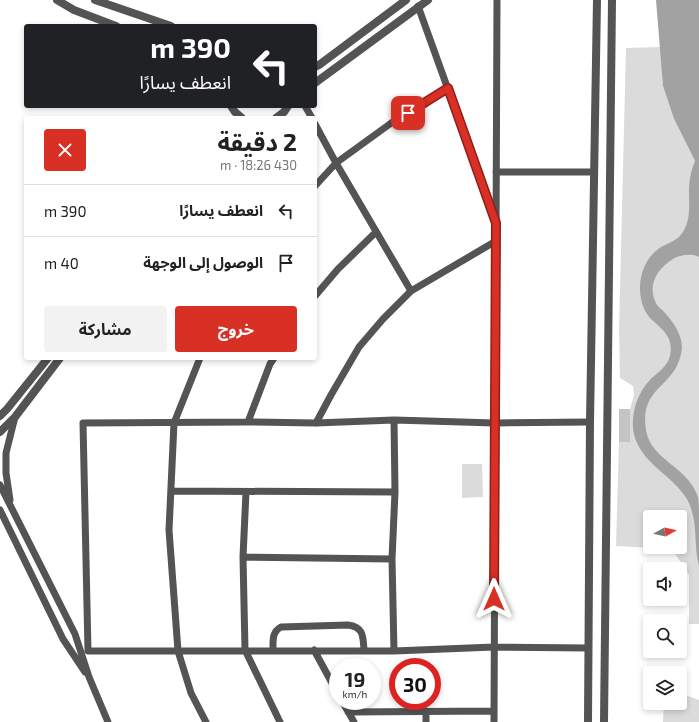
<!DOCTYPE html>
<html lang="ar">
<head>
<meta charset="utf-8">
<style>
	:root { --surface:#fff; --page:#f2f2f2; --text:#222; --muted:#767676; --line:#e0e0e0; --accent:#d93025 }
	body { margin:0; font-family:"Exo 2","Noto Sans Arabic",sans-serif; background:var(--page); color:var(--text); direction:rtl; height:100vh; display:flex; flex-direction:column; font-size:15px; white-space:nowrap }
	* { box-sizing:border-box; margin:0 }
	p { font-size:13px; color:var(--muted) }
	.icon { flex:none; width:22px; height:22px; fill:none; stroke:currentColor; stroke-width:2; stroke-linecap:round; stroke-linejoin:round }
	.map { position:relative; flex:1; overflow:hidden; direction:ltr }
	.details { position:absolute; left:24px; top:116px; width:293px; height:244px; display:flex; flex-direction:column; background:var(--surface); border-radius:4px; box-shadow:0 2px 6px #0003; direction:rtl }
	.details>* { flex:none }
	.hud { position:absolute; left:24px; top:24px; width:293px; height:84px; border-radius:4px; box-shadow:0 2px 6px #0003; direction:rtl; background:#202124; color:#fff; overflow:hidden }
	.needle { width:26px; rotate:82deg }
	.buttons { position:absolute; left:643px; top:510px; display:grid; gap:8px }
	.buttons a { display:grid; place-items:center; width:44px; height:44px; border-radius:4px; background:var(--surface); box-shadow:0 2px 6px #0003; font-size:20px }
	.speed { position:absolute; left:329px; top:658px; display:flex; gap:8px; font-size:20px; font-weight:700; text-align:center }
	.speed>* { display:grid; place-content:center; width:52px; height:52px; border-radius:50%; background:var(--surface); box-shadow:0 2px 6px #0003; line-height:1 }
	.speed small { font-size:10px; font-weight:400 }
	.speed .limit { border:6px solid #d22; background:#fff; color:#111 }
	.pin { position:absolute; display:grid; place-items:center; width:34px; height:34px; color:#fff; margin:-17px; border-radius:8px; box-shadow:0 2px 6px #0006 }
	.me { position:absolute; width:44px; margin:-22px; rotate:0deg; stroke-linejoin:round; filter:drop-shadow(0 0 3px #0008) }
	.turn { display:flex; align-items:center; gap:14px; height:84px; padding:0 20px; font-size:18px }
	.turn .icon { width:52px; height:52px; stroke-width:2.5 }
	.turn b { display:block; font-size:28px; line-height:34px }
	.round { display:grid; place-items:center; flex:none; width:42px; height:42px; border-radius:4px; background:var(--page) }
	.summary { display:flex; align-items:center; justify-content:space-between; height:68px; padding:0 20px }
	h1 { font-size:24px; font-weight:700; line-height:30px }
	.action { display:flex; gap:8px; margin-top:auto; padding:8px 20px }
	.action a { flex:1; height:46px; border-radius:4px; background:var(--accent); color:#fff; font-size:16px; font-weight:700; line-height:46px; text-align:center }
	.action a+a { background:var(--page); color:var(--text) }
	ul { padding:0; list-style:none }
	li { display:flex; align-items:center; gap:12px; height:52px; padding:0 20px; border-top:1px solid var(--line) }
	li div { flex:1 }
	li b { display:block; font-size:15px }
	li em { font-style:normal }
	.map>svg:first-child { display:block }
	.green { fill:#dbdbdb; fill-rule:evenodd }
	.water { fill:#a2a2a2 }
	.building { fill:#c4c4c4 }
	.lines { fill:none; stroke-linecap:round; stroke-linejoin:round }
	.minor { stroke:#545454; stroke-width:7 }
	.tertiary { stroke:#545454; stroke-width:8 }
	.route-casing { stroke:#8d1f18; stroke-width:10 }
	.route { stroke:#d93025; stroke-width:7 }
</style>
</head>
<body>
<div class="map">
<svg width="699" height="722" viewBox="0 0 699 722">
	<rect width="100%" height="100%" fill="#fff"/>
	<!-- green -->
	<path class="green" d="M 661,47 L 663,86 L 674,119 L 695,161 L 699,164 L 699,624 L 689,624 L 689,575 L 672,549 L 616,546 L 619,442 L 630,441 L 630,409 L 634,395 L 633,386 L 620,378 L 619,330 L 626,48 ZM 650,517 L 680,517 L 680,547 L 650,547 Z
		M 462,464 L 482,464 L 483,497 L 462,498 Z
		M 688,696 L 699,700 L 699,722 L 663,722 L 664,703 L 680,703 L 680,697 Z"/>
	<!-- water -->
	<path class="water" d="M 656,0 L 699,0 L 699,257 C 692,253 679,255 673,259 C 657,269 646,286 657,305 C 659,308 663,310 665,313 C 675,324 685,339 681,354 C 674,388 639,387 646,430 C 651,461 687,465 698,497 C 699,503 699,512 699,518 C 699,534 699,550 699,566 C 693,543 699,522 687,499 C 672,475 645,466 635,438 C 629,419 636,395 649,381 C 656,373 667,368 670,356 C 674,337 663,330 651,319 C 643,311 640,299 640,288 C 640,272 647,256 661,247 C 669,243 678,240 683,232 C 691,219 689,205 689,191 C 689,180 691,171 695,161 L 674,119 L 663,86 Z"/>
	<!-- building -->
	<path class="building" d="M 619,409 L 630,409 L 630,442 L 619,442 Z"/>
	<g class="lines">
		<!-- minor -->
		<path class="minor" d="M 418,6 L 494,217
			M 305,106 L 312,118
			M 315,124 L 336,163 L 411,291
			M 496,172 L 594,172
			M 315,186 L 336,163 L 394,121 L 448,88
			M 315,296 L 338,269 L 376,232
			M 200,358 L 174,423 L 169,530 L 178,651 L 191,693 L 206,722
			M 394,420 L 395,492 L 392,559 L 394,651
			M 248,422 L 270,364 L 274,358
			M 316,423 L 331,395 L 359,347 L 383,319 L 411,291 L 496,241
			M 0,485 L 75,634 L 89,677 L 108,722
			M 171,491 L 395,492
			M 246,492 L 243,557 L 392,559
			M 10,500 L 6,473 L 6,453 L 15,417
			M 0,510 L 63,639 L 85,672
			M 243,557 L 245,650 L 280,722
			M 588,648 L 494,647 L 394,651 L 88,651 L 83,423 L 248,422 L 316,423 L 394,420 L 495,423 L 590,422
			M 273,650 C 273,640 272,632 281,627 L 348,625 C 364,627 363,637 364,650
			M 314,650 L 338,694
			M 342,701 L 354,722
			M 348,712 L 494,711
			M 426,722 L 426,711
			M 494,722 L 497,0"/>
		<!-- tertiary -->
		<path class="tertiary" d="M 57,0 L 74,10 L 116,26
			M 95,0 L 171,26
			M 315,67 L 319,65 L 406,0
			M 315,83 L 428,0
			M 231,106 L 235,112 L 242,118
			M 276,118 L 284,112 L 288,106
			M 0,416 L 7,409 L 48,358
			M 0,432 L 15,417 L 60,358
			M 588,722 L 590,422 L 597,0
			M 604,722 L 612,0"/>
	</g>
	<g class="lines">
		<!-- route casing -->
		<g class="route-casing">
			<path id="route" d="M 408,113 L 448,88 L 496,223 L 494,599"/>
		</g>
		<!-- route -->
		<use href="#route" class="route"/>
	</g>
</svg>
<div class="buttons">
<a><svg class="needle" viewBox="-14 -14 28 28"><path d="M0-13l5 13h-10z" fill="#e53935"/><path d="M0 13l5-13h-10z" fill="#767676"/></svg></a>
<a><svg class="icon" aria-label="sound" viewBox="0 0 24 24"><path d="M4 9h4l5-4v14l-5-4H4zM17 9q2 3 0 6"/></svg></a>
<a><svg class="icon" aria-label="search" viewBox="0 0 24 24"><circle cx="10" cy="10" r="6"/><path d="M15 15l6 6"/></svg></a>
<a><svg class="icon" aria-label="layers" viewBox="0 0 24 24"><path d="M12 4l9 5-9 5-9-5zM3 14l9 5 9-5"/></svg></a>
</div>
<div class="speed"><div>19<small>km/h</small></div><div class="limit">30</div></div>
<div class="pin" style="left:408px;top:113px;background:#d93025"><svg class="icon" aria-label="arrive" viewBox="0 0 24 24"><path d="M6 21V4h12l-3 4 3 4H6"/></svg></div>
<svg class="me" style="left:494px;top:599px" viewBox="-20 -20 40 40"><path d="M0-17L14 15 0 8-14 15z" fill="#d93025" stroke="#fff" stroke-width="4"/></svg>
<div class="hud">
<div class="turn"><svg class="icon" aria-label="left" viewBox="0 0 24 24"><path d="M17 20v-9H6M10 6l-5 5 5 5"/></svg><div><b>390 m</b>انعطف يسارًا</div></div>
</div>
<section class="details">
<div class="summary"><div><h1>2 دقيقة</h1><p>430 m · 18:26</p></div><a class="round" style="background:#d93025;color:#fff"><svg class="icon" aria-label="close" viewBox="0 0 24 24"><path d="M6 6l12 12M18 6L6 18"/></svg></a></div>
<ul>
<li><svg class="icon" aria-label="left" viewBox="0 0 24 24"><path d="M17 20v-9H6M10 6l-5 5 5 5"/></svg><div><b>انعطف يسارًا</b></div><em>390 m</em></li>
<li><svg class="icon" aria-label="arrive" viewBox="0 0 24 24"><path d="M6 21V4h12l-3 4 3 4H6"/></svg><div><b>الوصول إلى الوجهة</b></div><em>40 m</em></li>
</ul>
<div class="action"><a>خروج</a><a>مشاركة</a></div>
</section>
</div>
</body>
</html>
